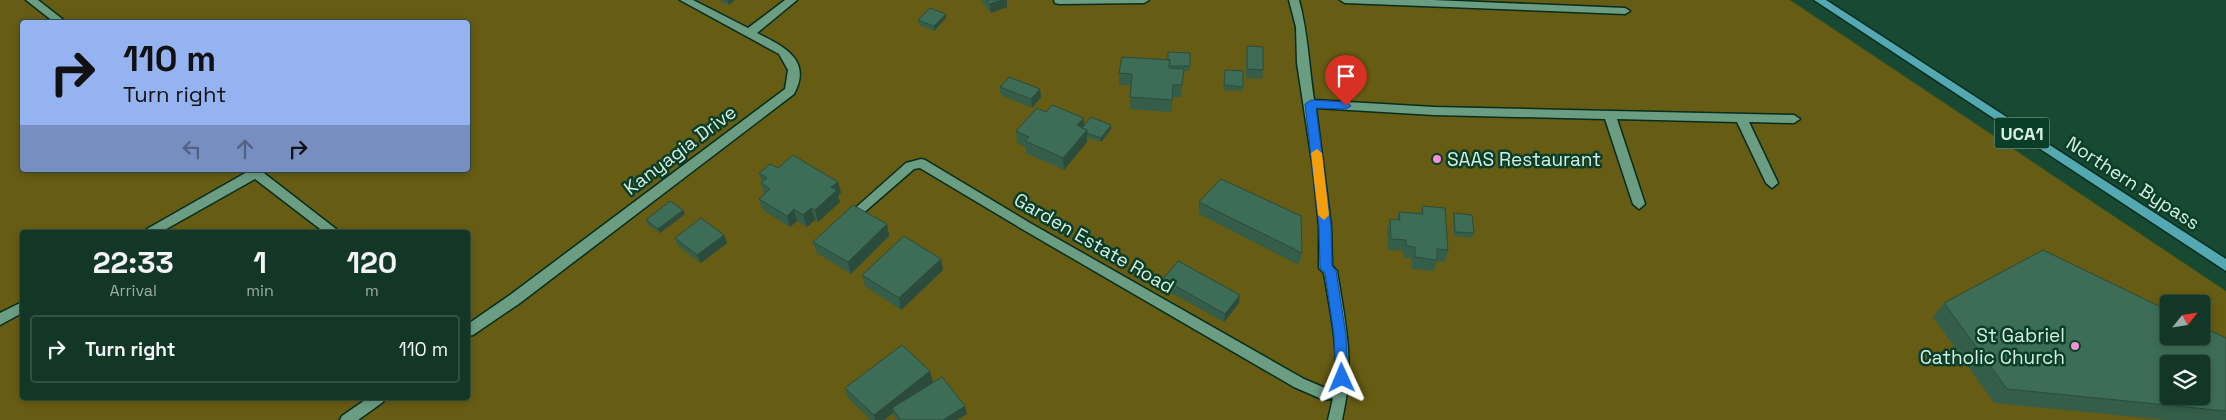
<!DOCTYPE html>
<html lang="en">
<head>
<meta charset="utf-8">
<style>
	:root { --surface:#123726; --page:#1b3f2e; --text:#f1f3f6; --muted:#9caca7; --line:#315143 }
	body { margin:0; font-family:"Space Grotesk",sans-serif; background:var(--page); color:var(--text); height:100vh; display:flex; flex-direction:column; font-size:19px; white-space:nowrap }
	* { box-sizing:border-box; margin:0 }
	p { font-size:16px; color:var(--muted) }
	.icon { flex:none; width:28px; height:28px; fill:none; stroke:currentColor; stroke-width:2; stroke-linecap:round; stroke-linejoin:round }
	.map { position:relative; flex:1; overflow:hidden }
	.side { position:absolute; left:20px; top:230px; width:450px; height:170px; display:flex; flex-direction:column; background:var(--surface); border-radius:5px; box-shadow:0 2px 8px #0003,0 0 0 1px var(--line) }
	.side>* { flex:none }
	.banner { position:absolute; left:20px; top:20px; width:450px; height:152px; border-radius:5px; box-shadow:0 2px 8px #0003,0 0 0 1px var(--line); background:#95b2f1; color:#111; overflow:hidden }
	.needle { width:32px; rotate:60deg }
	.fabs { position:absolute; left:2160px; top:295px; display:grid; gap:10px }
	.fabs a { display:grid; place-items:center; width:50px; height:50px; border-radius:5px; background:var(--surface); box-shadow:0 2px 8px #0003,0 0 0 1px var(--line); font-size:25px }
	.pin { position:absolute; display:grid; place-items:center; width:42px; height:42px; color:#fff; margin:-51px -21px; border-radius:50% 50% 50% 0; rotate:-45deg; box-shadow:0 0 5px #0007 }
	.pin .icon { rotate:45deg }
	.me { position:absolute; width:55px; margin:-28px; rotate:359deg; stroke-linejoin:round; filter:drop-shadow(0 0 4px #0008) }
	.turn { display:flex; align-items:center; gap:18px; height:105px; padding:0 20px; font-size:22px }
	.turn .icon { width:65px; height:65px; stroke-width:2.5 }
	.turn b { display:block; font-size:35px; line-height:42px }
	.lanes { display:flex; align-items:center; height:48px; padding:0 20px; background:#0003; justify-content:center; gap:25px; direction:ltr }
	.lanes .off { opacity:.35 }
	.eta { display:flex; justify-content:space-evenly; align-items:center; height:85px; text-align:center }
	.eta b { font-size:30px; font-weight:700; line-height:35px }
	ul { padding:0; list-style:none }
	li { display:flex; align-items:center; gap:15px; height:68px; margin:0 10px 8px; padding:0 10px; border:2px solid var(--line); border-radius:5px }
	li div { flex:1 }
	li b { display:block; font-size:19px }
	li em { font-style:normal }
	.map>svg:first-child { display:block }
	.green { fill:#665c13; fill-rule:evenodd }
	.lines { fill:none; stroke-linecap:round; stroke-linejoin:round }
	.minor-casing { stroke:#062d1d; stroke-width:3 }
	.major-casing { stroke:#062d1d; stroke-width:3 }
	.minor { fill:#6b9d83; fill-rule:evenodd }
	.major { fill:#53a8b1; fill-rule:evenodd }
	.wall { fill:#345e4a }
	.shaded-wall { fill:#2b4c3c }
	.building { fill:#3d6d56; stroke:#2b4c3c; fill-rule:evenodd }
	.route { fill:#1a73e8; stroke:#114b97 }
	.slow { fill:#f59e0b }
	.poi-dot { fill:#f591d2; stroke:#0a3e29; stroke-width:2 }
	.labels { text-anchor:middle; dominant-baseline:central; stroke-width:5; stroke-linejoin:round; paint-order:stroke }
	.shield { fill:#0a3e29; stroke:#99baaa; stroke-width:1 }
	.shield-label { font-size:18px; font-weight:bold; fill:#d6efe1 }
	.street-label { font-size:19px; fill:#d6efe1; stroke:#0a3e29 }
	.poi-label { font-size:19px; fill:#d6efe1; stroke:#0a3e29; text-anchor:start }
</style>
</head>
<body>
<div class="map">
<svg width="2226" height="420" viewBox="0 0 2226 420">
	<rect width="100%" height="100%" fill="#184933"/>
	<!-- green -->
	<path class="green" d="M 0,0 L 1790,0 L 2226,291 L 2226,420 L 0,420 ZM 22,22 L 468,22 L 468,170 L 22,170 ZM 22,232 L 468,232 L 468,398 L 22,398 ZM 2169,304 L 2201,304 L 2201,336 L 2169,336 ZM 2169,364 L 2201,364 L 2201,396 L 2169,396 Z"/>
	<g class="lines">
		<!-- minor casing -->
		<g class="minor-casing">
			<path id="minor" d="M 26,0 L 38,0 L 66,22 L 54,22 Z
				M 680,0 L 693,0 L 748,28 L 785,0 L 797,0 L 757,33 C 782,46 813,59 794,94 L 520,303 L 473,335 L 468,336 L 468,324 L 510,295 L 785,89 L 788,70 L 779,54 Z
				M 1054,0 L 1149,0 L 1144,3 L 1059,4 L 1055,3 Z
				M 1289,0 L 1299,0 C 1308,33 1309,67 1314,100 L 1434,107 L 1794,115 L 1800,119 L 1794,123 L 1749,122 L 1778,183 L 1772,188 L 1766,183 L 1737,122 L 1617,119 L 1645,204 L 1639,209 L 1633,204 L 1605,119 L 1434,115 L 1316,108 L 1331,226 L 1332,266 L 1337,271 C 1346,328 1355,362 1342,420 L 1328,420 L 1333,398 L 1324,400 L 1294,387 L 1022,229 L 920,168 L 914,169 L 853,222 L 845,222 L 843,219 L 906,163 L 921,159 L 925,160 L 1030,223 L 1304,379 L 1325,388 L 1335,385 C 1339,348 1330,310 1324,273 L 1319,268 L 1319,226 L 1313,168 L 1297,63 L 1296,27 Z
				M 1340,0 L 1433,0 L 1625,8 L 1630,11 L 1625,14 L 1345,3 Z
				M 246,170 L 260,170 L 336,229 L 338,232 L 324,232 L 255,179 L 161,232 L 145,232 L 147,229 L 247,172 Z
				M 22,302 L 22,313 L 0,325 L 0,313 Z
				M 368,398 L 385,398 L 383,402 L 358,420 L 340,420 L 342,416 Z"/>
		</g>
		<!-- major casing -->
		<g class="major-casing">
			<path id="major" d="M 1814,0 L 1826,0 L 2226,259 L 2226,271 Z"/>
		</g>
		<!-- minor -->
		<use href="#minor" class="minor"/>
		<!-- major -->
		<use href="#major" class="major"/>
	</g>
	<!-- wall -->
	<path class="wall" d="M 718,0 L 735,0 L 729,5 Z
		M 981,0 L 1007,0 L 1007,7 L 991,13 Z
		M 946,18 L 934,31 L 919,25 L 918,20 Z
		M 1247,46 L 1263,70 L 1262,79 L 1246,78 Z
		M 1190,53 L 1190,71 L 1183,71 L 1181,97 L 1173,97 L 1171,112 L 1130,109 L 1131,85 L 1119,85 L 1119,73 L 1168,60 Z
		M 1225,70 L 1243,87 L 1242,91 L 1224,90 Z
		M 1000,87 L 1041,97 L 1032,108 L 1001,95 Z
		M 1084,126 L 1111,129 L 1101,142 L 1087,137 L 1087,142 L 1064,170 L 1026,153 L 1026,147 L 1017,143 L 1016,131 Z
		M 778,168 L 838,182 L 841,193 L 838,196 L 840,202 L 818,222 L 815,220 L 807,227 L 797,221 L 790,227 L 763,210 L 759,199 L 764,194 L 761,183 L 762,182 L 759,173 Z
		M 1199,202 L 1302,253 L 1299,265 L 1199,214 Z
		M 1422,206 L 1448,250 L 1445,262 L 1437,261 L 1434,271 L 1412,269 L 1411,258 L 1403,258 L 1403,251 L 1388,250 L 1387,231 L 1390,219 L 1397,220 L 1399,212 L 1420,213 Z
		M 1454,213 L 1474,233 L 1472,238 L 1454,236 L 1453,217 Z
		M 685,214 L 660,233 L 648,225 L 646,220 Z
		M 887,224 L 889,236 L 851,274 L 817,253 L 813,242 Z
		M 724,235 L 727,243 L 701,263 L 678,246 L 675,238 Z
		M 943,270 L 901,310 L 865,286 L 862,275 Z
		M 1163,279 L 1239,303 L 1224,322 L 1162,288 Z
		M 1944,303 L 2226,338 L 2226,420 L 2168,420 L 1994,403 L 1933,317 Z
		M 933,382 L 922,390 L 967,414 L 957,420 L 897,420 L 894,416 L 893,413 L 884,420 L 871,420 L 848,398 L 845,388 Z"/>
	<!-- shaded-wall -->
	<path class="shaded-wall" d="M 727,0 L 735,0 L 729,5 Z
		M 1002,0 L 1007,0 L 1007,7 L 991,13 L 990,4 Z
		M 946,14 L 946,18 L 934,31 L 934,26 Z
		M 1040,89 L 1041,97 L 1032,108 L 1031,99 Z
		M 1084,118 L 1084,130 L 1077,125 Z
		M 1111,125 L 1111,129 L 1101,142 L 1101,138 Z
		M 1087,130 L 1087,142 L 1064,170 L 1063,158 Z
		M 838,182 L 841,193 L 838,196 L 840,202 L 818,222 L 815,210 L 831,187 Z
		M 811,208 L 815,220 L 807,227 L 803,215 Z
		M 794,209 L 797,221 L 790,227 L 787,216 Z
		M 683,210 L 685,214 L 660,233 L 658,229 Z
		M 887,224 L 889,236 L 851,274 L 848,262 Z
		M 724,235 L 727,243 L 701,263 L 697,255 Z
		M 941,259 L 943,270 L 901,310 L 899,298 Z
		M 1240,295 L 1239,303 L 1224,322 L 1225,314 Z
		M 930,371 L 933,382 L 895,412 L 892,408 L 893,413 L 884,420 L 875,420 L 874,415 Z
		M 965,406 L 967,414 L 957,420 L 943,420 Z"/>
	<!-- building -->
	<path class="building" d="M 987,0 L 1002,0 L 990,4 Z
		M 930,8 L 946,14 L 934,26 L 918,20 Z
		M 1247,46 L 1263,47 L 1263,70 L 1247,69 Z
		M 1168,52 L 1190,53 L 1190,66 L 1169,66 L 1170,60 L 1168,60 Z
		M 1122,57 L 1170,60 L 1169,68 L 1184,69 L 1182,85 L 1173,85 L 1172,100 L 1130,97 L 1132,74 L 1119,73 Z
		M 1225,70 L 1243,71 L 1243,87 L 1224,85 Z
		M 1009,77 L 1040,89 L 1031,99 L 1000,87 Z
		M 1052,105 L 1084,118 L 1077,125 L 1087,130 L 1063,158 L 1025,141 L 1029,137 L 1016,131 L 1037,108 L 1046,112 Z
		M 1091,117 L 1111,125 L 1101,138 L 1087,133 L 1087,130 L 1082,128 Z
		M 793,155 L 838,182 L 831,187 L 837,190 L 815,210 L 811,208 L 803,215 L 794,209 L 787,216 L 759,199 L 770,189 L 761,183 L 767,178 L 759,173 L 770,164 L 778,168 Z
		M 1221,179 L 1301,216 L 1302,253 L 1199,202 Z
		M 670,201 L 683,210 L 658,229 L 646,220 Z
		M 853,205 L 887,224 L 848,262 L 813,242 Z
		M 1422,206 L 1445,208 L 1448,250 L 1437,249 L 1437,260 L 1415,257 L 1415,247 L 1406,246 L 1406,240 L 1391,239 L 1390,219 L 1400,220 L 1399,212 L 1423,214 Z
		M 1454,213 L 1472,215 L 1474,233 L 1455,232 Z
		M 701,218 L 724,235 L 697,255 L 675,238 Z
		M 904,236 L 941,259 L 899,298 L 862,275 Z
		M 2043,250 L 2169,311 L 2169,336 L 2201,336 L 2201,326 L 2226,338 L 2226,411 L 2007,389 L 1944,303 ZM 2169,364 L 2201,364 L 2201,396 L 2169,396 Z
		M 1178,261 L 1240,295 L 1225,314 L 1163,279 Z
		M 902,345 L 930,371 L 874,415 L 845,388 Z
		M 942,377 L 965,406 L 943,420 L 899,420 L 900,419 L 892,408 Z"/>
	<!-- route -->
	<path class="route" d="M 1311,100 L 1346,102 L 1351,106 L 1346,109 L 1316,108 L 1331,226 L 1332,266 L 1336,271 L 1346,335 L 1348,378 L 1347,382 L 1342,383 L 1338,382 L 1336,378 L 1334,335 L 1325,273 L 1320,268 L 1319,226 L 1305,104 Z"/>
	<!-- slow -->
	<path class="slow" d="M 1317,149 L 1322,153 L 1329,215 L 1324,220 L 1318,215 L 1311,153 Z"/>
	<!-- markers -->
	<g class="poi-dot">
		<circle cx="1437" cy="159" r="5"/>
		<circle cx="2075" cy="346" r="5"/>
	</g>
	<g class="labels">
		<!-- shield labels -->
		<rect class="shield" x="1994.5" y="117.5" width="55" height="31" rx="4"/>
		<g class="shield-label">
			<text x="2022" y="133">UCA1</text>
		</g>
		<!-- street labels -->
		<g class="street-label">
			<text transform="translate(680 150) rotate(-37)">Kanyagia Drive</text>
			<text transform="translate(2133 183) rotate(33)">Northern Bypass</text>
			<text transform="translate(1094 243) rotate(30)">Garden Estate Road</text>
		</g>
		<!-- poi labels -->
		<g class="poi-label">
			<text x="1447" y="159">SAAS Restaurant</text>
			<text x="2065" y="335" text-anchor="end">St Gabriel<tspan x="2065" dy="22">Catholic Church</tspan></text>
		</g>
	</g>
</svg>
<div class="fabs">
<a><svg class="needle" viewBox="-14 -14 28 28"><path d="M0-13l5 13h-10z" fill="#e53935"/><path d="M0 13l5-13h-10z" fill="#9caca7"/></svg></a>
<a><svg class="icon" aria-label="layers" viewBox="0 0 24 24"><path d="M12 4l9 5-9 5-9-5zM3 14l9 5 9-5"/></svg></a>
</div>
<div class="pin" style="left:1346px;top:106px;background:#d93025"><svg class="icon" aria-label="arrive" viewBox="0 0 24 24"><path d="M6 21V4h12l-3 4 3 4H6"/></svg></div>
<svg class="me" style="left:1342px;top:378px" viewBox="-20 -20 40 40"><path d="M0-17L14 15 0 8-14 15z" fill="#1a73e8" stroke="#fff" stroke-width="4"/></svg>
<div class="banner">
<div class="turn"><svg class="icon" aria-label="right" viewBox="0 0 24 24"><path d="M7 20v-9h11M14 6l5 5-5 5"/></svg><div><b>110 m</b>Turn right</div></div>
<div class="lanes"><svg class="icon off" aria-label="left" viewBox="0 0 24 24"><path d="M17 20v-9H6M10 6l-5 5 5 5"/></svg><svg class="icon off" aria-label="ahead" viewBox="0 0 24 24"><path d="M12 20V5M6 11l6-6 6 6"/></svg><svg class="icon" aria-label="right" viewBox="0 0 24 24"><path d="M7 20v-9h11M14 6l5 5-5 5"/></svg></div>
</div>
<section class="side">
<div class="eta">
<div><b>22:33</b><p>Arrival</p></div>
<div><b>1</b><p>min</p></div>
<div><b>120</b><p>m</p></div>
</div>
<ul>
<li><svg class="icon" aria-label="right" viewBox="0 0 24 24"><path d="M7 20v-9h11M14 6l5 5-5 5"/></svg><div><b>Turn right</b></div><em>110 m</em></li>
</ul>
</section>
</div>
</body>
</html>
